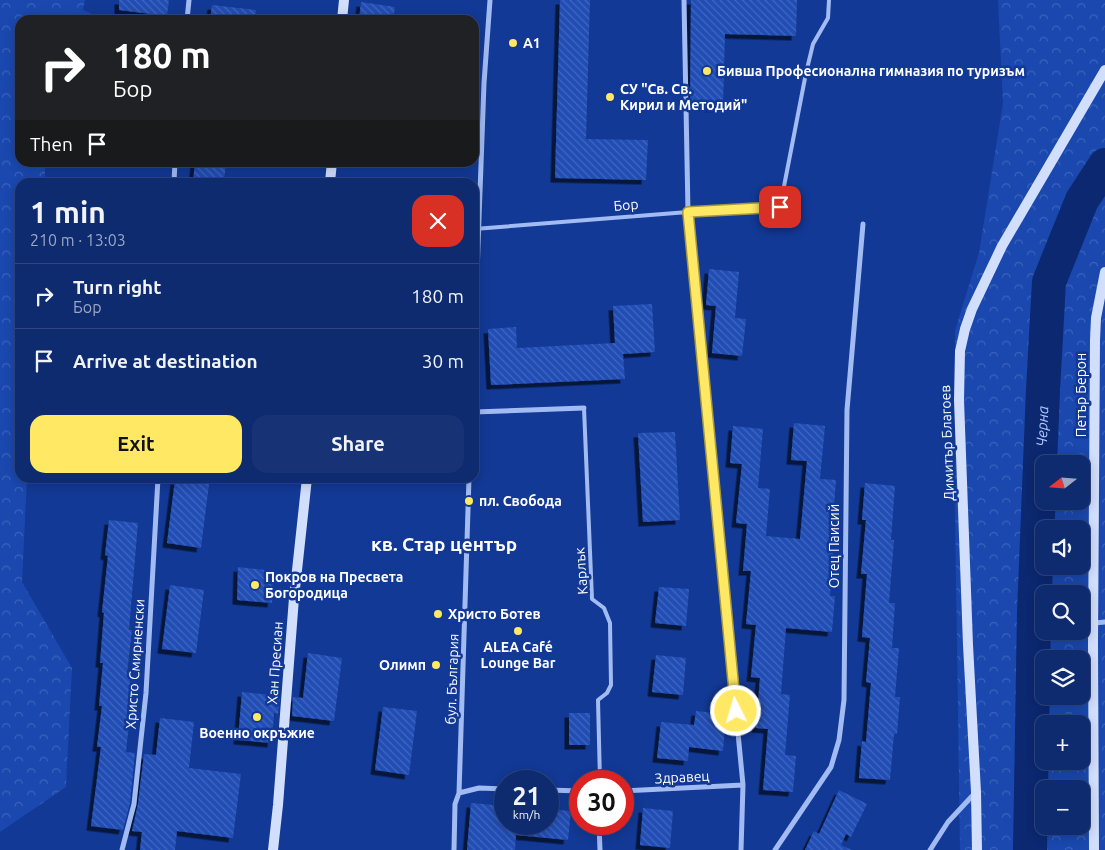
<!DOCTYPE html>
<html lang="en">
<head>
<meta charset="utf-8">
<style>
	:root { --surface:#0e2b70; --page:#173375; --text:#f1f3f6; --muted:#9ba7c3; --line:#2e4783; --accent:#ffe863 }
	body { margin:0; font-family:Ubuntu,sans-serif; background:var(--page); color:var(--text); height:100vh; display:flex; flex-direction:column; font-size:19px; white-space:nowrap }
	* { box-sizing:border-box; margin:0 }
	p { font-size:16px; color:var(--muted) }
	.icon { flex:none; width:28px; height:28px; fill:none; stroke:currentColor; stroke-width:2; stroke-linecap:round; stroke-linejoin:round }
	.map { position:relative; flex:1; overflow:hidden }
	.side { position:absolute; left:15px; top:178px; width:464px; height:305px; display:flex; flex-direction:column; background:var(--surface); border-radius:15px; box-shadow:0 2px 12px #0003,0 0 0 1px var(--line) }
	.side>* { flex:none }
	.top-card { position:absolute; left:15px; top:15px; width:464px; height:152px; border-radius:15px; box-shadow:0 2px 12px #0003,0 0 0 1px var(--line); background:#202124; color:#fff; overflow:hidden }
	.needle { width:32px; rotate:253deg }
	.tools { position:absolute; left:1035px; top:455px; display:grid; gap:10px }
	.tools a { display:grid; place-items:center; width:55px; height:55px; border-radius:10px; background:var(--surface); box-shadow:0 2px 12px #0003,0 0 0 1px var(--line); font-size:25px }
	.speed { position:absolute; left:494px; top:770px; display:flex; gap:10px; font-size:25px; font-weight:700; text-align:center }
	.speed>* { display:grid; place-content:center; width:65px; height:65px; border-radius:50%; background:var(--surface); box-shadow:0 2px 12px #0003,0 0 0 1px var(--line); line-height:1 }
	.speed small { font-size:12px; font-weight:400 }
	.speed .limit { border:8px solid #d22; background:#fff; color:#111 }
	.pin { position:absolute; display:grid; place-items:center; width:42px; height:42px; color:#fff; margin:-21px; border-radius:10px; box-shadow:0 2px 8px #0006 }
	.me { position:absolute; width:55px; margin:-28px; rotate:355deg; stroke-linejoin:round; filter:drop-shadow(0 0 4px #0008) }
	.turn { display:flex; align-items:center; gap:18px; height:105px; padding:0 15px; font-size:22px }
	.turn .icon { width:65px; height:65px; stroke-width:2.5 }
	.turn b { display:block; font-size:35px; line-height:42px }
	.then { display:flex; align-items:center; height:48px; padding:0 15px; background:#0003; gap:10px; font-size:19px }
	.round { display:grid; place-items:center; flex:none; width:52px; height:52px; border-radius:15px; background:var(--page) }
	.head { display:flex; align-items:center; justify-content:space-between; height:85px; padding:0 15px }
	h1 { font-size:30px; font-weight:600; line-height:38px }
	.button { display:flex; gap:10px; margin-top:auto; padding:10px 15px }
	.button a { flex:1; height:58px; border-radius:15px; background:var(--accent); color:#111; font-size:20px; font-weight:600; line-height:58px; text-align:center }
	.button a+a { background:var(--page); color:var(--text) }
	ul { padding:0; list-style:none }
	li { display:flex; align-items:center; gap:15px; height:65px; padding:0 15px; border-top:1px solid var(--line) }
	li div { flex:1 }
	li b { display:block; font-size:19px }
	li em { font-style:normal }
	.map>svg:first-child { display:block }
	.forest { fill:url(#forest-crowns); fill-rule:evenodd }
	.lines { fill:none; stroke-linecap:round; stroke-linejoin:round }
	.river { stroke:#0b2871; stroke-width:34 }
	.building { fill:url(#building-back-hatch); filter:url(#shadow) }
	.lane { stroke:#a2bbf3; stroke-width:4 }
	.street { stroke:#a2bbf3; stroke-width:5 }
	.secondary { stroke:#d1defc; stroke-width:10 }
	.route-casing { stroke:#a69740; stroke-width:12 }
	.route { stroke:#ffe863; stroke-width:9 }
	.poi-dot { fill:#ffe863; stroke:#123995; stroke-width:2 }
	.labels { text-anchor:middle; dominant-baseline:central; stroke-width:5; stroke-linejoin:round; paint-order:stroke }
	.poi-label { font-size:14px; font-weight:bold; fill:#fff; stroke:#123995; text-anchor:start }
	.street-label { font-size:14px; fill:#fff; stroke:#123995 }
	.water-label { font-size:15px; font-style:italic; fill:#aec6fa; stroke:#123995 }
	.district-label { font-size:19px; font-weight:bold; fill:#fff; stroke:#123995 }
</style>
</head>
<body>
<div class="map">
<svg width="1105" height="850" viewBox="0 0 1105 850">
	<defs>
		<pattern id="forest-crowns" width="20" height="18" patternUnits="userSpaceOnUse" patternTransform="scale(1.25)"><rect width="20" height="18" fill="#1a48af"/><path d="M2 6a3 3 0 1 1 6 0M12 15a3 3 0 1 1 6 0" fill="none" stroke="#3c63bb"/></pattern>
		<pattern id="building-back-hatch" width="6" height="6" patternUnits="userSpaceOnUse" patternTransform="scale(1.25)"><rect width="6" height="6" fill="#204db4"/><path d="M-1 5l2 2M0 0l6 6M5-1l2 2" fill="none" stroke="#4168bf"/></pattern>
		<filter id="shadow"><feDropShadow dx="-4.5" dy="4.5" stdDeviation="0" flood-color="#0009"/></filter>
	</defs>
	<rect width="100%" height="100%" fill="#123995"/>
	<!-- forest -->
	<path class="forest" d="M 0,0 L 85,0 L 83,10 L 105,20 L 20,20 L 20,162 L 45,163 L 45,182 L 20,182 L 20,478 L 27,478 L 22,582 L 72,668 L 66,787 L 0,832 Z
		M 998,0 L 1105,0 L 1105,850 L 960,850 L 955,511 L 955,330 L 979,253 L 1003,103 ZM 1044,464 L 1081,464 L 1081,501 L 1044,501 ZM 1044,529 L 1081,529 L 1081,566 L 1044,566 ZM 1044,594 L 1081,594 L 1081,631 L 1044,631 ZM 1044,659 L 1081,659 L 1081,696 L 1044,696 ZM 1044,724 L 1081,724 L 1081,761 L 1044,761 ZM 1044,789 L 1081,789 L 1081,826 L 1044,826 Z"/>
	<g class="lines">
		<!-- river -->
		<path class="river" id="s1" d="M 1030,850 L 1034,614 L 1043,390 L 1049,282 L 1082,200 L 1105,165"/>
	</g>
	<!-- building -->
	<path class="building" d="M 119,0 L 169,0 L 167,16 L 119,10 Z
		M 560,0 L 590,0 L 586,139 L 648,140 L 646,180 L 555,178 Z
		M 691,0 L 797,0 L 796,36 L 725,34 L 723,108 L 690,106 Z
		M 361,2 L 395,7 L 393,20 L 359,20 Z
		M 212,5 L 256,10 L 255,20 L 210,20 Z
		M 195,162 L 226,162 L 224,182 L 193,182 Z
		M 709,269 L 739,272 L 735,318 L 746,319 L 742,356 L 712,353 L 716,306 L 706,305 Z
		M 652,304 L 655,352 L 623,354 L 625,379 L 491,385 L 488,329 L 516,327 L 517,348 L 615,343 L 613,306 Z
		M 794,423 L 825,426 L 820,479 L 836,480 L 831,544 L 834,544 L 830,596 L 835,596 L 832,632 L 786,628 L 781,694 L 790,695 L 785,755 L 796,756 L 793,792 L 763,790 L 768,729 L 756,728 L 760,678 L 751,677 L 756,625 L 746,624 L 751,571 L 743,571 L 747,524 L 736,523 L 742,464 L 730,463 L 733,426 L 763,429 L 758,488 L 770,489 L 766,536 L 800,539 L 807,461 L 791,460 Z
		M 675,432 L 680,520 L 643,522 L 638,433 Z
		M 175,480 L 209,484 L 201,548 L 167,543 Z
		M 865,483 L 895,486 L 891,540 L 894,540 L 889,603 L 895,603 L 892,648 L 899,648 L 895,697 L 900,697 L 897,734 L 894,734 L 890,780 L 859,778 L 862,741 L 866,742 L 871,683 L 866,682 L 870,638 L 862,637 L 867,574 L 861,574 L 866,520 L 862,520 Z
		M 109,520 L 138,523 L 129,630 L 132,630 L 127,673 L 131,673 L 127,714 L 130,714 L 126,752 L 135,753 L 130,803 L 123,830 L 91,826 L 101,747 L 97,747 L 102,706 L 99,706 L 103,663 L 100,663 L 104,613 L 102,612 L 108,556 L 105,555 Z
		M 238,567 L 274,571 L 272,603 L 237,600 Z
		M 170,585 L 204,590 L 196,653 L 162,649 Z
		M 659,587 L 689,589 L 686,626 L 655,623 Z
		M 308,653 L 342,658 L 334,721 L 292,716 L 293,697 L 303,698 Z
		M 656,655 L 686,658 L 683,695 L 652,692 Z
		M 242,692 L 280,696 L 278,714 L 274,713 L 272,743 L 238,740 Z
		M 383,707 L 417,711 L 409,775 L 375,770 Z
		M 696,711 L 726,714 L 723,751 L 689,747 L 688,761 L 657,758 L 661,722 L 694,725 Z
		M 569,713 L 590,713 L 590,745 L 569,745 Z
		M 160,718 L 194,722 L 189,768 L 241,774 L 233,838 L 177,831 L 175,850 L 140,850 L 142,832 L 132,831 L 138,804 L 144,754 L 156,755 Z
		M 839,790 L 867,804 L 851,837 L 846,834 L 841,845 L 852,850 L 805,850 L 814,831 L 819,834 Z
		M 471,803 L 505,806 L 505,824 L 548,824 L 548,809 L 571,811 L 568,840 L 516,835 L 515,850 L 467,850 Z
		M 643,808 L 673,811 L 670,848 L 640,845 Z"/>
	<g class="lines">
		<!-- lane -->
		<path class="lane" d="M 474,229 L 688,212 L 780,207 L 806,73 L 813,44 L 828,18 L 829,0
			M 584,408 L 592,599 L 604,608 L 610,623 L 611,685 L 607,693 L 598,700 L 600,781"/>
		<!-- street -->
		<path class="street" d="M 684,0 L 688,212 L 743,785 L 741,850
			M 187,20 L 189,0
			M 174,182 L 175,162
			M 474,356 L 484,83 L 490,0
			M 474,412 L 584,408
			M 1094,623 L 1105,622
			M 548,790 L 580,791
			M 622,791 L 743,785
			M 459,793 L 479,788 L 505,789
			M 599,824 L 600,850
			M 122,850 L 134,804 L 146,693 L 158,478
			M 454,850 L 455,804 L 459,793 L 469,478
			M 775,850 L 831,767 L 839,740 L 844,700 L 847,410 L 863,224
			M 930,850 L 948,822 L 974,794"/>
		<!-- secondary -->
		<path class="secondary" d="M 342,20 L 344,0
			M 330,182 L 332,162
			M 273,850 L 278,805 L 294,598 L 307,478
			M 977,850 L 976,792 L 968,645 L 959,400 L 960,351 L 965,329 L 972,309 L 1002,246 L 1105,70
			M 1094,850 L 1093,643 L 1095,340 L 1096,318 L 1105,272"/>
	</g>
	<g class="lines">
		<!-- route casing -->
		<g class="route-casing">
			<path id="route" d="M 736,711 L 688,212 L 780,207"/>
		</g>
		<!-- route -->
		<use href="#route" class="route"/>
	</g>
	<!-- markers -->
	<g class="poi-dot">
		<circle cx="513" cy="43" r="5"/>
		<circle cx="707" cy="71" r="5"/>
		<circle cx="610" cy="97" r="5"/>
		<circle cx="469" cy="501" r="5"/>
		<circle cx="255" cy="585" r="5"/>
		<circle cx="438" cy="614" r="5"/>
		<circle cx="518" cy="631" r="5"/>
		<circle cx="436" cy="665" r="5"/>
		<circle cx="257" cy="717" r="5"/>
	</g>
	<g class="labels">
		<!-- poi labels -->
		<g class="poi-label">
			<text x="523" y="43">A1</text>
			<text x="717" y="71">Бивша Професионална гимназия по туризъм</text>
			<text x="620" y="89">СУ "Св. Св.<tspan x="620" dy="16">Кирил и Методий"</tspan></text>
			<text x="479" y="501">пл. Свобода</text>
			<text x="265" y="577">Покров на Пресвета<tspan x="265" dy="16">Богородица</tspan></text>
			<text x="448" y="614">Христо Ботев</text>
			<text x="518" y="647" text-anchor="middle">ALEA Café<tspan x="518" dy="16">Lounge Bar</tspan></text>
			<text x="426" y="665" text-anchor="end">Олимп</text>
			<text x="257" y="733" text-anchor="middle">Военно окръжие</text>
		</g>
		<!-- street labels -->
		<g class="street-label">
			<text transform="translate(626 205) rotate(-5)">Бор</text>
			<text transform="translate(1081 395) rotate(-90)">Петър Берон</text>
			<text transform="translate(947 443) rotate(-92)">Димитър Благоев</text>
			<text transform="translate(834 546) rotate(-90)">Отец Паисий</text>
			<text transform="translate(581 571) rotate(-94)">Карлък</text>
			<text transform="translate(275 663) rotate(-86)">Хан Пресиан</text>
			<text transform="translate(135 664) rotate(-86)">Христо Смирненски</text>
			<text transform="translate(452 679) rotate(-88)">бул. България</text>
			<text transform="translate(682 777) rotate(-3)">Здравец</text>
		</g>
		<!-- water labels -->
		<g class="water-label">
			<text stroke="none"><textPath href="#s1" startOffset="424">Черна</textPath></text>
		</g>
		<!-- district labels -->
		<g class="district-label">
			<text x="444" y="544">кв. Стар център</text>
		</g>
	</g>
</svg>
<div class="tools">
<a><svg class="needle" viewBox="-14 -14 28 28"><path d="M0-13l5 13h-10z" fill="#e53935"/><path d="M0 13l5-13h-10z" fill="#9ba7c3"/></svg></a>
<a><svg class="icon" aria-label="sound" viewBox="0 0 24 24"><path d="M4 9h4l5-4v14l-5-4H4zM17 9q2 3 0 6"/></svg></a>
<a><svg class="icon" aria-label="search" viewBox="0 0 24 24"><circle cx="10" cy="10" r="6"/><path d="M15 15l6 6"/></svg></a>
<a><svg class="icon" aria-label="layers" viewBox="0 0 24 24"><path d="M12 4l9 5-9 5-9-5zM3 14l9 5 9-5"/></svg></a>
<a>+</a>
<a>−</a>
</div>
<div class="speed"><div>21<small>km/h</small></div><div class="limit">30</div></div>
<div class="pin" style="left:780px;top:207px;background:#d93025"><svg class="icon" aria-label="arrive" viewBox="0 0 24 24"><path d="M6 21V4h12l-3 4 3 4H6"/></svg></div>
<svg class="me" style="left:736px;top:711px" viewBox="-20 -20 40 40"><circle r="17" fill="#ffe863" stroke="#fff" stroke-width="3"/><path d="M0-11L8 9 0 5-8 9z" fill="#fff"/></svg>
<div class="top-card">
<div class="turn"><svg class="icon" aria-label="right" viewBox="0 0 24 24"><path d="M7 20v-9h11M14 6l5 5-5 5"/></svg><div><b>180 m</b>Бор</div></div>
<div class="then">Then<svg class="icon" aria-label="arrive" viewBox="0 0 24 24"><path d="M6 21V4h12l-3 4 3 4H6"/></svg></div>
</div>
<section class="side">
<div class="head"><div><h1>1 min</h1><p>210 m · 13:03</p></div><a class="round" style="background:#d93025;color:#fff"><svg class="icon" aria-label="close" viewBox="0 0 24 24"><path d="M6 6l12 12M18 6L6 18"/></svg></a></div>
<ul>
<li><svg class="icon" aria-label="right" viewBox="0 0 24 24"><path d="M7 20v-9h11M14 6l5 5-5 5"/></svg><div><b>Turn right</b><p>Бор</p></div><em>180 m</em></li>
<li><svg class="icon" aria-label="arrive" viewBox="0 0 24 24"><path d="M6 21V4h12l-3 4 3 4H6"/></svg><div><b>Arrive at destination</b></div><em>30 m</em></li>
</ul>
<div class="button"><a>Exit</a><a>Share</a></div>
</section>
</div>
</body>
</html>
